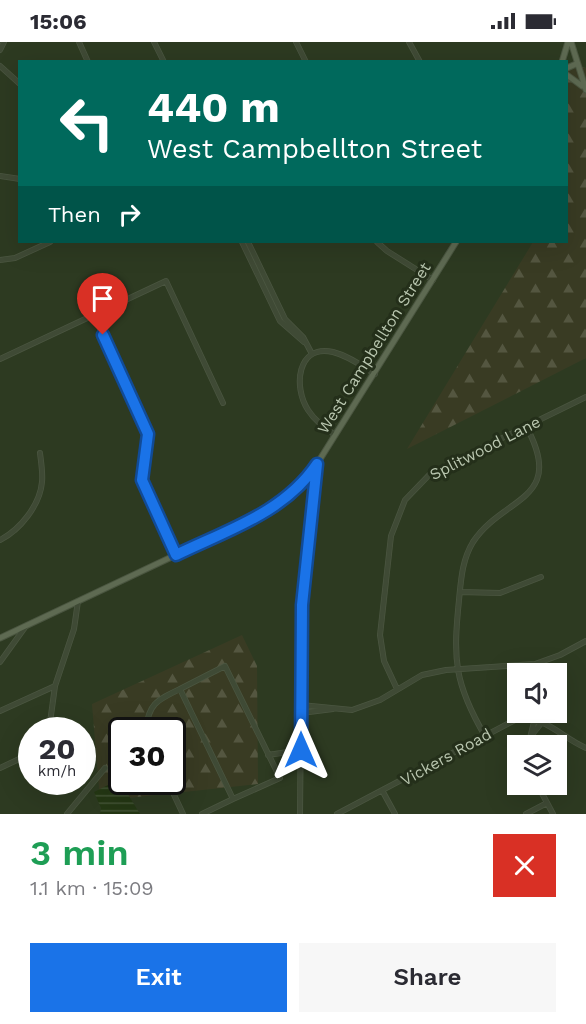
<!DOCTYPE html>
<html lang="en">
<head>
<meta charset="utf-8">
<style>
	:root { --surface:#fff; --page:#f7f7f7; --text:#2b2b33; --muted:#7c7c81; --accent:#1a73e8 }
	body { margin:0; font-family:"Work Sans",sans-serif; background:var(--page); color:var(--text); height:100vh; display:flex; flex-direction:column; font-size:22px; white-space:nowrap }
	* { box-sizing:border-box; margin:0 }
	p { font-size:20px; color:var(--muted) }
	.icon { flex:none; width:33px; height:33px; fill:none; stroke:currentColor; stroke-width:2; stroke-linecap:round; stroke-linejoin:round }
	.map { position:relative; height:772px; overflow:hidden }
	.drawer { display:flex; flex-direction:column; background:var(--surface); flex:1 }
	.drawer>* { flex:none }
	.top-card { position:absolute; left:18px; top:18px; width:550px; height:183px; border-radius:0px; box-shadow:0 6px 24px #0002; background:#00695c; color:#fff; overflow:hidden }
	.tools { position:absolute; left:507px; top:621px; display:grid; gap:12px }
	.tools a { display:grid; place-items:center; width:60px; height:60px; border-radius:0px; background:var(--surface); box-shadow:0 6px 24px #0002; font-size:30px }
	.speed { position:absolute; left:18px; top:675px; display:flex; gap:12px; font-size:30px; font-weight:700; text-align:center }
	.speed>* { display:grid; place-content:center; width:78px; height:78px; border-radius:50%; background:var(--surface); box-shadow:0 6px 24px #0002; line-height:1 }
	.speed small { font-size:15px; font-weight:400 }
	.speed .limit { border:3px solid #111; border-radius:9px; background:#fff; color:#111 }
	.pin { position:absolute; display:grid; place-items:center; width:51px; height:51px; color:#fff; margin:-62px -26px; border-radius:50% 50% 50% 0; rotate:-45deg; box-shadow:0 0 6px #0007 }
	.pin .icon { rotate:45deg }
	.me { position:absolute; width:66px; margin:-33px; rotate:0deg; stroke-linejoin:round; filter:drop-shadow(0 0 4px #0008) }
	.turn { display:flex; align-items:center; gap:21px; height:126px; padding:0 30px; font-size:27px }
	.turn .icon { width:78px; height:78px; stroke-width:2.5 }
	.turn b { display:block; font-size:42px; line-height:51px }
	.then { display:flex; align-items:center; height:57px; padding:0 30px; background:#0003; gap:12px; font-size:22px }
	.round { display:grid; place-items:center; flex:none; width:63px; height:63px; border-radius:0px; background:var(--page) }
	.head { display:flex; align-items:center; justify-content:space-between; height:102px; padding:0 30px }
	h1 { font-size:36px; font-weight:600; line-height:45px; color:#1e9e55 }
	.action { display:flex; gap:12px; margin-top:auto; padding:12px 30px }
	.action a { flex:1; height:69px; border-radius:0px; background:var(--accent); color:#fff; font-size:24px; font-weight:600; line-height:69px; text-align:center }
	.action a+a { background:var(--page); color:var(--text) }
	.status { display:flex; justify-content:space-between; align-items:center; height:42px; padding:0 30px; background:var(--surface); direction:ltr }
	.status svg { height:16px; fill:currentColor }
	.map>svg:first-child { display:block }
	.forest { fill:url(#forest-firs); fill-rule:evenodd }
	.water { fill:url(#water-rules) }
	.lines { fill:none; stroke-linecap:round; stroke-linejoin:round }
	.minor-casing { stroke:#4b5641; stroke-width:6 }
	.major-casing { stroke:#4b5641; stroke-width:7 }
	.minor { stroke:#3f4a35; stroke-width:4.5 }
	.major { stroke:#5e6a52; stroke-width:5 }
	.route-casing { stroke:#114b97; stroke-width:15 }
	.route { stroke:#1a73e8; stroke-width:10 }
	.labels { text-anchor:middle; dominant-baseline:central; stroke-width:6; stroke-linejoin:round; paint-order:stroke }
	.street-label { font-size:16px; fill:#b9c6af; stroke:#242f1a }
</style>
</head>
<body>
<div class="status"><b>15:06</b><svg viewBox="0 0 49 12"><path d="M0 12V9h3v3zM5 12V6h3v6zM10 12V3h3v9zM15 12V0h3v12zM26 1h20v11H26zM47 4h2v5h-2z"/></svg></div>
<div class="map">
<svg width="586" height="772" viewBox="0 0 586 772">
	<defs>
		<pattern id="forest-firs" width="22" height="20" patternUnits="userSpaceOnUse" patternTransform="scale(1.5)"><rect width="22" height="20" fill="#393b23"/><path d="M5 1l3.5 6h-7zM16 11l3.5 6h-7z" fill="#545640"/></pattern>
		<pattern id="water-rules" width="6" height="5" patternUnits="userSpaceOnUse" patternTransform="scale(1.5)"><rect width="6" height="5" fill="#243714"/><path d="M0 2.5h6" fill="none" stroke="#425234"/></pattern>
	</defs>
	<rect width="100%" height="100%" fill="#2d3a21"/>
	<!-- forest -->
	<path class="forest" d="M 581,25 L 586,26 L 586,316 L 407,407 L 533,200 L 567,200 L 567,29 Z
		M 242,593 L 257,624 L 258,742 L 100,759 L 92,662 ZM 122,688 L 172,688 L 172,740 L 122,740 Z"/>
	<!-- water -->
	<path class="water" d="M 108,743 L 126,749 L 140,772 L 100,772 L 101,766 L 94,750 Z"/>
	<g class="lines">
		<!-- minor casing -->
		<g class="minor-casing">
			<path id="minor" d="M 79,0 L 88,20
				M 154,0 L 164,20
				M 296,0 L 306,20
				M 409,0 L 420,20
				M 0,8 L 4,0
				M 0,24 L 20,42
				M 0,134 L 20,137
				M 242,200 L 280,279 L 304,300
				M 248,200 L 285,277 L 303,295 L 312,312
				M 377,200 L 387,209 L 433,238
				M 0,218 L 15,216 L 50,200
				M 94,273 L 148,392 L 142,438 L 176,513
				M 0,317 L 166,239 L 223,361
				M 335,393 C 325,386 315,379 308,368 C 293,345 297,302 333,310 C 349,314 362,324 375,332
				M 0,498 C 20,488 40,463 42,440 C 43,431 41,420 40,411
				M 460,550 L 500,551 L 541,535
				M 0,620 L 26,584
				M 225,624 L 280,736 L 233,757 L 180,647 Z
				M 397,647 L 384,619 L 380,593 L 391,494 L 405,458 L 431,431 L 586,355
				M 301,663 L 352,668 L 380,658 L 422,633 L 446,628 L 535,622 L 560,613 L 586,599
				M 0,669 L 55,644
				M 301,671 L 333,667
				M 49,688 L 55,644 L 74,587 L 78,559
				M 146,688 C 148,662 157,658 180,647
				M 485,694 C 454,641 453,617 459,558 C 461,538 462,518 473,500 C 503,454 567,459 526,384
				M 531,694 L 543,679
				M 528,704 L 535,676
				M 268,713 L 301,708
				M 0,726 L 32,711
				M 168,740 L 183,772
				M 537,742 L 553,772
				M 383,750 L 395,772
				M 67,772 L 105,726
				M 202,772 L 233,757
				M 300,772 L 302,563 L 317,422
				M 337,772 L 515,678 C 545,672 560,695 586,706
				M 526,772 L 547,761"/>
		</g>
		<!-- major casing -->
		<g class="major-casing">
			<path id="major" d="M 571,0 L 586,48
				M 562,20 L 568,0
				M 567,26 L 576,22
				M 567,33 L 582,44
				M 0,596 L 271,468 C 291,455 305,441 317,422 L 456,200"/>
		</g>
		<!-- minor -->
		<use href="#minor" class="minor"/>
		<!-- major -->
		<use href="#major" class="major"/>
	</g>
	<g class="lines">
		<!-- route casing -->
		<g class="route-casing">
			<path id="route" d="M 103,293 L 148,392 L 142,438 L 176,513 C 227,488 284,471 317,422 L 302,563 L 301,708"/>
		</g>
		<!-- route -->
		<use href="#route" class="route"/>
	</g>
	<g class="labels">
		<!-- street labels -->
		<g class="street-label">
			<text transform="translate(374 306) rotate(-58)">West Campbellton Street</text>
			<text transform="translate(485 406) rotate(-27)">Splitwood Lane</text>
			<text transform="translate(446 715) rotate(-29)">Vickers Road</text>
		</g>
	</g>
</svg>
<div class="tools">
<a><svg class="icon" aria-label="sound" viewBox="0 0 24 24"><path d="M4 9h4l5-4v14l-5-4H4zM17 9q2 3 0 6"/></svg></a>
<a><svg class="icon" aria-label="layers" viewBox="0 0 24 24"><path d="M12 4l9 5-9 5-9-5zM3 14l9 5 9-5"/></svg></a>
</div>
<div class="speed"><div>20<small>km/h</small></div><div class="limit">30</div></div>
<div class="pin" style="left:103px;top:293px;background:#d93025"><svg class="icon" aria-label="arrive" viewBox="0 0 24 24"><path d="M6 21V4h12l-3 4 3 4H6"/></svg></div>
<svg class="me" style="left:301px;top:708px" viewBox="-20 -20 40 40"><path d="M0-17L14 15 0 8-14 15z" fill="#1a73e8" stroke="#fff" stroke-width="4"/></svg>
<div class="top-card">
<div class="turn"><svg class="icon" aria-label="left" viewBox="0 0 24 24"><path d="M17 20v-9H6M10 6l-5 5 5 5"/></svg><div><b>440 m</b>West Campbellton Street</div></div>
<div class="then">Then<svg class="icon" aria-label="right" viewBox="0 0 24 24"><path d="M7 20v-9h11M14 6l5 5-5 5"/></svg></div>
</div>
</div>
<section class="drawer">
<div class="head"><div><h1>3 min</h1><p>1.1 km · 15:09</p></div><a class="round" style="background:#d93025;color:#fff"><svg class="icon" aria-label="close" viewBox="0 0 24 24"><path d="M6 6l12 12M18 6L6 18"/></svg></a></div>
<div class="action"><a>Exit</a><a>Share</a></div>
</section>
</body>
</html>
